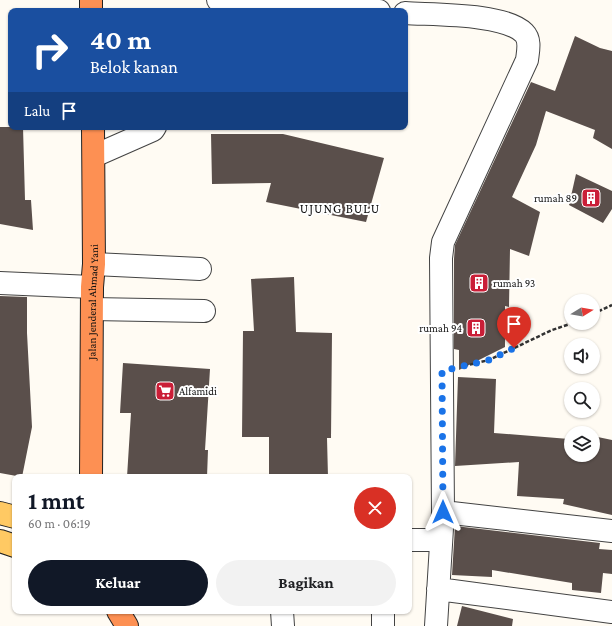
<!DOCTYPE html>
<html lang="id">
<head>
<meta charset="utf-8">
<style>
	:root { --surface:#fff; --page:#f2f2f2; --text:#202124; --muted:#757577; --accent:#111827 }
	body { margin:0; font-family:"Crimson Pro",serif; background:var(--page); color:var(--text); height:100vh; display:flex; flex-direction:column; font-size:15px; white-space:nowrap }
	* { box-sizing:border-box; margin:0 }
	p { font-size:13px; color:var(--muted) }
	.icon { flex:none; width:22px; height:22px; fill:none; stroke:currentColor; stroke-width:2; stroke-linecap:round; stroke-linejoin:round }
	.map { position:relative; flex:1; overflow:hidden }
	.drawer { position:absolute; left:12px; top:474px; width:400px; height:140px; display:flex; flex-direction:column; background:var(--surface); border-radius:8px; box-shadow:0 1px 3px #0004 }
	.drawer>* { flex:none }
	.banner { position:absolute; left:8px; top:8px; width:400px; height:122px; border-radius:8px; box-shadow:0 1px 3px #0004; background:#1a4fa0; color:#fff; overflow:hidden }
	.needle { width:26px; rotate:79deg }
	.tools { position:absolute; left:564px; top:294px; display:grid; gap:8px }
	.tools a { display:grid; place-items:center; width:36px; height:36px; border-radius:50%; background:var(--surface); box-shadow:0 1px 3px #0004; font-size:20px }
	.pin { position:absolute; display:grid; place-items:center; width:34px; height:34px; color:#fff; margin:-41px -17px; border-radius:50% 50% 50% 0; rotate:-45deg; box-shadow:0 0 4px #0007 }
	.pin .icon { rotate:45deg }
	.me { position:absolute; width:44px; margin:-22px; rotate:0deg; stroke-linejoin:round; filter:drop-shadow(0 0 3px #0008) }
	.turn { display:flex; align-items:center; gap:14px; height:84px; padding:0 16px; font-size:18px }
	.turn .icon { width:52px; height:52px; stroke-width:2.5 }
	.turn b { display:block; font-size:28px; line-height:34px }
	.then { display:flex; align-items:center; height:38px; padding:0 16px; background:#0003; gap:8px; font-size:15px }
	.round { display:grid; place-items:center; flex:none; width:42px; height:42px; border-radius:21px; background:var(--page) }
	.headline { display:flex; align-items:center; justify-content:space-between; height:68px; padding:0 16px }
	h1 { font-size:24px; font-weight:700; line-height:30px; color:var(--accent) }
	.primary-button { display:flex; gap:8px; margin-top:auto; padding:8px 16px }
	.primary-button a { flex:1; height:46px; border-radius:24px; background:var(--accent); color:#fff; font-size:16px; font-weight:700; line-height:46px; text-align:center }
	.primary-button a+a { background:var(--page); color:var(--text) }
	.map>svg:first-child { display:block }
	.building { fill:#5a4f4b }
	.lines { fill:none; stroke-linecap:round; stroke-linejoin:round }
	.minor-casing { stroke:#434343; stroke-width:24 }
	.major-casing { stroke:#212121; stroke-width:24 }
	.highway-casing { stroke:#212121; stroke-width:24 }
	.path { stroke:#323232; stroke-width:2.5; stroke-dasharray:4 2; stroke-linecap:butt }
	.minor { stroke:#fff; stroke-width:22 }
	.major { stroke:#ffc963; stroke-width:22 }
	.highway { stroke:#fd9053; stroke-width:22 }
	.route { stroke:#1a73e8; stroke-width:7; stroke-dasharray:0 12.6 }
	.labels { text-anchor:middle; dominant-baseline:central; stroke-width:4; stroke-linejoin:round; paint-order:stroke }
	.poi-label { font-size:11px; fill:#101010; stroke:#fff; text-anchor:end }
	.street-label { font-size:11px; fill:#101010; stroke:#fff }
	.quarter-label { font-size:13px; letter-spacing:1px; fill:#101010; stroke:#fff }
</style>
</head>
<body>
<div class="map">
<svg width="612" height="626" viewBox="0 0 612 626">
	<rect width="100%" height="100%" fill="#fffbf3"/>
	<!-- building -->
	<path class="building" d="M 575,36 L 600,48 L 612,51 L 612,149 L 593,138 L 595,130 L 546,111 L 536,145 L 512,197 L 540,212 L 529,256 L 510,249 L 509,307 L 505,306 L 505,347 L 459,370 L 459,350 L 454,349 L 454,259 L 455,245 L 531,82 L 555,91 Z
		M 0,127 L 23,127 L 25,200 L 31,200 L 33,230 L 0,224 Z
		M 211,134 L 283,134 L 384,158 L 366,222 L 266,202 L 271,183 L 212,184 Z
		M 576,174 L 612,191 L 612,209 L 603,223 L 569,205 Z
		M 294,277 L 296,332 L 332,333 L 331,438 L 327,438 L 328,477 L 269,477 L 269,437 L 242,437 L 243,331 L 254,331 L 251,279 Z
		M 0,296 L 27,297 L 27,333 L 32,427 L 22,477 L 0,473 Z
		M 123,363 L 210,369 L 205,450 L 208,450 L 207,477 L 127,477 L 131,413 L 120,413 Z
		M 458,377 L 496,379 L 494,433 L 569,439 L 570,431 L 577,433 L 571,433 L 571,455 L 593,455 L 593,436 L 612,440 L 612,515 L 563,504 L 564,499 L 517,496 L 519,462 L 455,466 Z
		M 455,526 L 600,543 L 599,549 L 612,550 L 612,574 L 603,573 L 601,593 L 572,590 L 572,583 L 492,570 L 492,577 L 452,575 Z
		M 462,606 L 513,619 L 512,626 L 457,626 Z"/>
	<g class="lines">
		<!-- minor casing -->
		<g class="minor-casing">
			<path id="minor" d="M 218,0 L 379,11
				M 405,13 C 433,15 504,13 524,33 C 531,40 528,51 527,60 L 443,242 L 441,258 L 443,512 L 436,626
				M 94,156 L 153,130 L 155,127
				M 94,264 L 200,269
				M 0,283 L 92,287
				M 92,309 L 204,311
				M 443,512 L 612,531
				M 409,540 L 441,540
				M 438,589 L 612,612
				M 282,611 L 283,626
				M 383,626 L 383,611"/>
		</g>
		<!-- major casing -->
		<g class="major-casing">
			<path id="major" d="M 0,513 L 15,517
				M 0,541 L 15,546"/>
		</g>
		<!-- highway casing -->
		<g class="highway-casing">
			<g id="highway">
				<path d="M 91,0 L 91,11"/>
				<path id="s1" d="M 91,477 L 92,287 L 94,264 L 93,127"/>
				<path d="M 118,611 L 127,626"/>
			</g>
		</g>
		<!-- path -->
		<path class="path" d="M 593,314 L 612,305
			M 464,366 L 489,360 L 552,330 L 573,323"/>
		<!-- minor -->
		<use href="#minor" class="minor"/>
		<!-- major -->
		<use href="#major" class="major"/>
		<!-- highway -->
		<use href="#highway" class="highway"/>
	</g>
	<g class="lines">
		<!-- route -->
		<path class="route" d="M 443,512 L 442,371 L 489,360 L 514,348"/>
	</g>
	<!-- icons -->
	<defs>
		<g id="building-square" transform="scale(1)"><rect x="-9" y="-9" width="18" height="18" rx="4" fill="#ca1e37" stroke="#fff"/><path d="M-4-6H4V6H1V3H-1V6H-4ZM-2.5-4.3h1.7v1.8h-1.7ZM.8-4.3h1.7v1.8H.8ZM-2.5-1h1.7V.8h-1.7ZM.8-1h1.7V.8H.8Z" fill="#fff"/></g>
		<g id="supermarket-square" transform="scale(1)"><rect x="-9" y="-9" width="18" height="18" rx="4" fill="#ca1e37" stroke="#fff"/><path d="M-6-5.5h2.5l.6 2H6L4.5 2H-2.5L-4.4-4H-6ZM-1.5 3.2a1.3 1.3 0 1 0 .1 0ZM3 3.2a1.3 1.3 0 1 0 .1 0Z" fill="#fff"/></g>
	</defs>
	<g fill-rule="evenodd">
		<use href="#building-square" x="591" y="198"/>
		<use href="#building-square" x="479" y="283"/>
		<use href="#building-square" x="476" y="328"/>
		<use href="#supermarket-square" x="165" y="391"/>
	</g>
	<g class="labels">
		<!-- poi labels -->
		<g class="poi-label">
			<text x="577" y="198">rumah 89</text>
			<text x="493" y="283" text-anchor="start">rumah 93</text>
			<text x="462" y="328">rumah 94</text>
			<text x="179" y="391" text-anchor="start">Alfamidi</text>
		</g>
		<!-- street labels -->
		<g class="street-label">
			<text stroke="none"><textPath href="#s1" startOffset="175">Jalan Jenderal Ahmad Yani</textPath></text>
		</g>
		<!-- quarter labels -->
		<g class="quarter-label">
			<text x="340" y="208">UJUNG BULU</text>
		</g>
	</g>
</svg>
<div class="tools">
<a><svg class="needle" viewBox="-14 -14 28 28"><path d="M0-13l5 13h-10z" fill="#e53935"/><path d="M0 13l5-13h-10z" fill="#757577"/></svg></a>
<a><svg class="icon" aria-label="sound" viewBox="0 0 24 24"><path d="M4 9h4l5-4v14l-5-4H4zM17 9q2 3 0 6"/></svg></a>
<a><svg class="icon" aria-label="search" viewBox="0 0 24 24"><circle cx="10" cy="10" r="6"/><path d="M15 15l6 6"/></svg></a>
<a><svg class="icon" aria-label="layers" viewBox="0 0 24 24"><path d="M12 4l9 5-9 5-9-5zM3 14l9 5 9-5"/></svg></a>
</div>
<div class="pin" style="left:514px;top:348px;background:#d93025"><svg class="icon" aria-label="arrive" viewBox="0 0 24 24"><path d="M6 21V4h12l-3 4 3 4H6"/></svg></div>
<svg class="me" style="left:443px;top:512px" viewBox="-20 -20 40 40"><path d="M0-17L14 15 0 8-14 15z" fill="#1a73e8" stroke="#fff" stroke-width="4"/></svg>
<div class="banner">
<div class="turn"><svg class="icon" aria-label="right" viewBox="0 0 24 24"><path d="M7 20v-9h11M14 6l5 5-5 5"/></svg><div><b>40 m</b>Belok kanan</div></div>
<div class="then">Lalu<svg class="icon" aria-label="arrive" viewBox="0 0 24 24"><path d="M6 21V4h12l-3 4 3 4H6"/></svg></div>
</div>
<section class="drawer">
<div class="headline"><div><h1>1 mnt</h1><p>60 m · 06:19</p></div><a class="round" style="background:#d93025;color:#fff"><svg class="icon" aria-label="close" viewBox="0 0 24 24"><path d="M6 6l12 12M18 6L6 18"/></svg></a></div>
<div class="primary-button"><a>Keluar</a><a>Bagikan</a></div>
</section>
</div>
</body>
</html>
